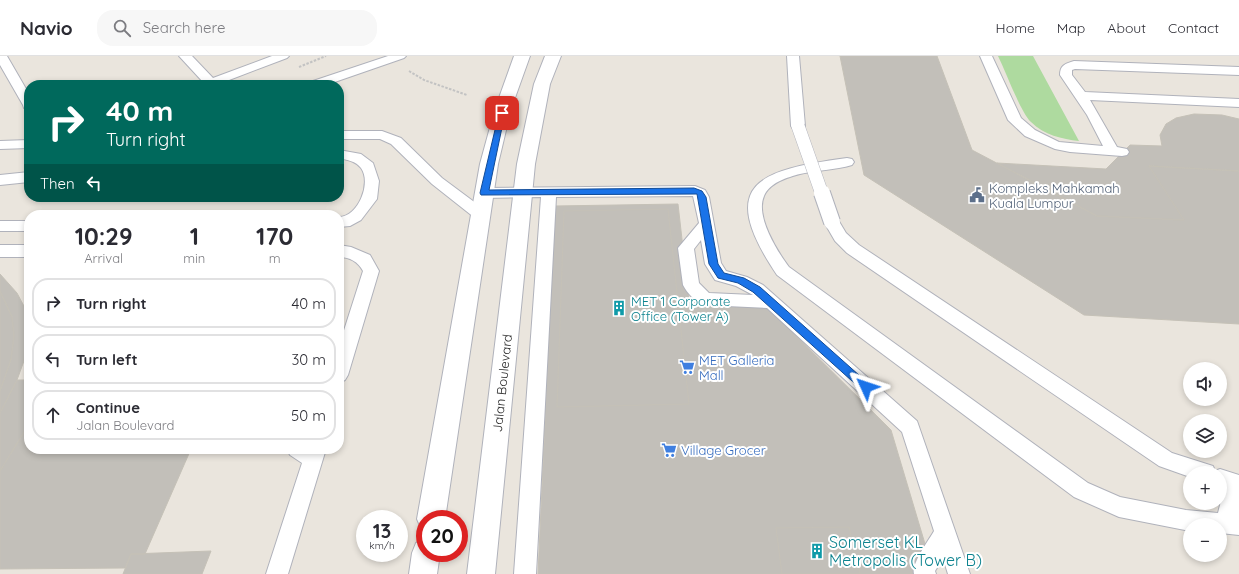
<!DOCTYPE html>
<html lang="en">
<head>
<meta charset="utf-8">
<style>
	:root { --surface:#fff; --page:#f7f7f7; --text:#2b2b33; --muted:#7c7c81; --line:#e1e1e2 }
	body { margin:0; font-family:Quicksand,sans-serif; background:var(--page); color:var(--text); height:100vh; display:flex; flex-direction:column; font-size:15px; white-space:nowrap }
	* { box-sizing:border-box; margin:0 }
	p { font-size:13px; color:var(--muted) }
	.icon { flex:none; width:22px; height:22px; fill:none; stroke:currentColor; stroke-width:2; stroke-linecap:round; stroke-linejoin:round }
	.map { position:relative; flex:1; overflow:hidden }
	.panel { position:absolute; left:24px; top:154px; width:320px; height:244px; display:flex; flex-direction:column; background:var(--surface); border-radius:16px; box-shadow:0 2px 6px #0003 }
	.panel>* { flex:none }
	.guide { position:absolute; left:24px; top:24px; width:320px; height:122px; border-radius:16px; box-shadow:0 2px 6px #0003; background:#00695c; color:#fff; overflow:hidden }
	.fabs { position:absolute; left:1183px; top:306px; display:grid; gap:8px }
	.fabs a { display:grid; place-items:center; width:44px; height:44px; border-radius:50%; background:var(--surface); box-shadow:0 2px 6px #0003; font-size:20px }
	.speed { position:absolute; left:356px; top:454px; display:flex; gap:8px; font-size:20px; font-weight:700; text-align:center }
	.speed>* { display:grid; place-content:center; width:52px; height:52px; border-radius:50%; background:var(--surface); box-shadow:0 2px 6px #0003; line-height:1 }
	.speed small { font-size:10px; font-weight:400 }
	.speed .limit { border:6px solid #d22; background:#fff; color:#111 }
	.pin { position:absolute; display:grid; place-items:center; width:34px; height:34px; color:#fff; margin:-17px; border-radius:8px; box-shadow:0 2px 6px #0006 }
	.me { position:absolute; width:44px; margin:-22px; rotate:312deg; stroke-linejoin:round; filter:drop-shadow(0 0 3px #0008) }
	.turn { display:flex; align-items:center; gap:14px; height:84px; padding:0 16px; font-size:18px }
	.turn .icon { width:52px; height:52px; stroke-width:2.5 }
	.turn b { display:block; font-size:28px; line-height:34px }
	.then { display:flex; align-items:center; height:38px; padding:0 16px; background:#0003; gap:8px; font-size:15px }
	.eta { display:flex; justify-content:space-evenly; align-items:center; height:68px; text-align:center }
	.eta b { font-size:24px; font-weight:800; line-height:28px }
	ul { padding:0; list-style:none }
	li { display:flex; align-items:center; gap:12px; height:50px; margin:0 8px 6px; padding:0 8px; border:2px solid var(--line); border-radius:16px }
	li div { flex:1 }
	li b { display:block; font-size:15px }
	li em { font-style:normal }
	header { display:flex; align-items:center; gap:24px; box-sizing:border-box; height:56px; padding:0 20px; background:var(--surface); border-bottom:1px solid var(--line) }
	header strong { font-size:19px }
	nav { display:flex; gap:22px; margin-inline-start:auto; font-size:14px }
	.search { width:280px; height:36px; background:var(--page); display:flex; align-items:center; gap:10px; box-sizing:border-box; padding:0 14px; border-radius:16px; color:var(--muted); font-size:15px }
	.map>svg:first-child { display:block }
	.green { fill:#aeda9f }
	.building { fill:#c2bfb9; stroke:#c5c1b7 }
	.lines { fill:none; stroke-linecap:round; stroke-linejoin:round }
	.service-casing { stroke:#b0b2bb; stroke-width:2 }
	.minor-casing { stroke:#b0b2bb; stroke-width:2 }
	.path { stroke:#c3c3c3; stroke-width:2; stroke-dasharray:2.5 1.5; stroke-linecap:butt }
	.service { fill:#fff; fill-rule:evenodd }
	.minor { fill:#fff; fill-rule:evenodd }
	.service-bridge-far1-casing { stroke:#b0b2bb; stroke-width:14; stroke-linecap:butt }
	.service-bridge-casing { stroke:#b0b2bb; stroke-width:18; stroke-linecap:butt }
	.service-bridge-far1 { stroke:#fff; stroke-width:13 }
	.service-bridge { stroke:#fff; stroke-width:16 }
	.route { fill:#1a73e8; stroke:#114b97 }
	.labels { text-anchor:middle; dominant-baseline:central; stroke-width:4; stroke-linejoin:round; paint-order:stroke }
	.service-label { font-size:13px; fill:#4e5e75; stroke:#fff; text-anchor:start }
	.culture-label { font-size:13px; fill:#0d838f; stroke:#fff; text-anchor:start }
	.shop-label { font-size:13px; fill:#366cbe; stroke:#fff; text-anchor:start }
	.street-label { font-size:13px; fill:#292929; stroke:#fff }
	.near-culture-label { font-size:16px; fill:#0d838f; stroke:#fff; text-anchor:start }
</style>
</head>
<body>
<header>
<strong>Navio</strong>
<div class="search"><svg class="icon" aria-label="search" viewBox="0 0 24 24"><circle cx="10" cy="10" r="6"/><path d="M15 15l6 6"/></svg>Search here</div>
<nav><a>Home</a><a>Map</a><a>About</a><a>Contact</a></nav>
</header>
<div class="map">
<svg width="1239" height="518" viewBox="0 0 1239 518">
	<rect width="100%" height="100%" fill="#eae5dd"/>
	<!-- green -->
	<path class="green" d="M 998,0 L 1033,0 L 1079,85 C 1062,83 1044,79 1031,66 C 1020,55 1006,16 998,0 Z"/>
	<!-- building -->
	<path class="building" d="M 840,0 L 937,0 L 972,94 L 1097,160 L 1184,164 L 1149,110 L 1239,115 L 1239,268 L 1084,259 L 864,119 Z
		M 1194,58 L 1222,59 L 1239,63 L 1239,115 L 1149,110 L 1184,164 L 1097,160 L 997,107 L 1106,113 L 1130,89 L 1162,90 L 1160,79 L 1166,68 L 1176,62 Z
		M 678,148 L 689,245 L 763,247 L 891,374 L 934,518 L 538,518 L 555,150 Z
		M 668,153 L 689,348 L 557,351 L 564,155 Z
		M 0,218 L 17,237 L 26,254 L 29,264 L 29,288 L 25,302 L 17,324 L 0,357 L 0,335 L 11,303 L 14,280 L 12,261 L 0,235 Z
		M 0,235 L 12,261 L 14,280 L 11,303 L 0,335 Z
		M 17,324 L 29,324 L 29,368 L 0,415 L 0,357 Z
		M 29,368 L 29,393 L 191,393 L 145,498 L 131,498 L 125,512 L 0,513 L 0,415 Z
		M 849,471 L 860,518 L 782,518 L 776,472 Z
		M 211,495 L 202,518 L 123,518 L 131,498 Z"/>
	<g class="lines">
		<!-- service casing -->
		<g class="service-casing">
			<path id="service" d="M 0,0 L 7,0 L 29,38 L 29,53 L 24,52 L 23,49 L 0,9 Z
				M 179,0 L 192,0 L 213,22 L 272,0 L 289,0 L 287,2 L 216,29 L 199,29 L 203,26 Z
				M 388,0 L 406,0 L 404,2 L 326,29 L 308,29 L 310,26 Z
				M 787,0 L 799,0 L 805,70 L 803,73 L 793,73 L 791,70 Z
				M 980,0 L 992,0 L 1021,62 L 1035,74 L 1059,86 L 1103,90 L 1087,59 L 1060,19 C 1060,9 1065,8 1074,5 L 1239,11 L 1239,19 L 1075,13 L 1072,14 L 1072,19 L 1085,36 L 1239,43 L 1239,51 L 1090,44 L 1117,91 L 1127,93 L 1129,96 L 1127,99 L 1122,100 L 1070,96 L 1055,93 L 1025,80 L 1008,64 Z
				M 339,75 L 382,75 L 401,82 L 442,122 L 485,154 L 487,158 L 485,162 L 480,163 L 475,162 L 432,128 L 391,88 L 380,83 L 339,83 Z
				M 29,84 L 29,92 L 0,93 L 0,85 Z
				M 339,94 L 361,98 L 373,107 L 379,125 L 377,143 L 361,164 L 350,170 L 339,171 L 339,161 C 358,161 372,127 361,112 C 356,105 347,104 339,102 Z
				M 847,102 L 852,103 L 854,106 L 852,109 C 835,114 817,114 800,118 C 788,121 769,127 764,140 C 755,160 777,195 789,211 L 1088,427 L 1120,441 L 1186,454 L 1218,457 L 1224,433 L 1220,431 L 1220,417 L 1190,417 L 1190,421 L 1159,410 L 847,197 L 835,185 L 824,166 L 827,162 L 832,161 L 837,162 L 846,177 L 859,189 L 1172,397 L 1213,410 L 1215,415 L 1220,413 L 1239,419 L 1239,479 L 1220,477 L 1220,469 L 1190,469 L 1190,475 L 1119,461 L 1074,441 L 777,219 C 715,127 759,114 847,102 Z
				M 29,116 L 29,126 L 0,129 L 0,119 Z
				M 695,130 L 705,134 L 709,141 L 721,207 L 726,215 L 747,221 L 763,229 L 917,365 L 970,518 L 948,518 L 943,502 L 935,515 L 936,518 L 914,518 C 911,508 929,484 934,475 L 902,376 L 767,252 L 705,249 C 696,247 687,237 683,229 L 678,192 L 699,167 L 693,140 L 556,141 L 536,518 L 514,518 L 541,141 L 484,142 L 479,140 L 477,137 L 479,134 L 484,132 ZM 701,184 L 705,208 L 715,224 L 736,230 L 753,239 L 709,237 L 699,227 L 694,193 Z
				M 0,165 L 29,165 L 29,175 L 0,175 Z
				M 0,189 L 29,189 L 29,201 L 0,201 Z
				M 339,189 L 351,191 L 370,199 L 379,215 L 348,319 L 345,324 L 339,327 L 339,290 L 363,215 C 358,206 350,201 339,201 Z
				M 287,393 L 326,393 L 288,518 L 266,518 L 302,407 L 290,399 Z"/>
		</g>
		<!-- minor casing -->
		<g class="minor-casing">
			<path id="minor" d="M 514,0 L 530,0 L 511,53 L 498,108 L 445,463 L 425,463 L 425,474 L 421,472 L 417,463 L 480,108 L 495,53 Z
				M 545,0 L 561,0 L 550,28 L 535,108 L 495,518 L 467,518 L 517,108 L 534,28 Z
				M 425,483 L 425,497 L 440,497 L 437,518 L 409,518 L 412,497 L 416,487 Z"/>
		</g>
		<!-- path -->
		<path class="path" d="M 299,11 L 326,0
			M 409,15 L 424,24 L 467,39"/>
		<!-- service -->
		<use href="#service" class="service"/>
		<!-- minor -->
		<use href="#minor" class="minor"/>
		<!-- service-bridge-far1 casing -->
		<g class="service-bridge-far1-casing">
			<path id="service-bridge-far1" d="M 798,70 L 822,138"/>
		</g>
		<!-- service-bridge casing -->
		<g class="service-bridge-casing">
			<path id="service-bridge" d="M 822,137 L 832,166"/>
		</g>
		<!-- service-bridge-far1 -->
		<use href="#service-bridge-far1" class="service-bridge-far1"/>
		<!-- service-bridge -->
		<use href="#service-bridge" class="service-bridge"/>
	</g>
	<!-- route -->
	<path class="route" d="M 502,55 L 505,57 L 489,134 L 694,132 L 702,135 L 706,141 L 718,208 L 724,217 L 744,222 L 760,231 L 869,328 L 870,331 L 869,334 L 866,335 L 862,334 L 753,236 L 738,227 L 718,222 L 709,208 L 697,138 L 481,139 L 480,137 L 499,57 Z"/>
	<!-- icons -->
	<defs>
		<g id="civic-bare" transform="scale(1.2)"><path d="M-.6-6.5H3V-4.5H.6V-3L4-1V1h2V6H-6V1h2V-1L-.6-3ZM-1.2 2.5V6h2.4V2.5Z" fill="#5c6f8a" stroke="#fff" stroke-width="2.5" paint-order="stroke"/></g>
		<g id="building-bare" transform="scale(1.2)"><path d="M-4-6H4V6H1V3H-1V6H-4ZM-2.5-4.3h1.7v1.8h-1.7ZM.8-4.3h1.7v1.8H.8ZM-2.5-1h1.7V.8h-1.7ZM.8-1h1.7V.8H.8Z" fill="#0f9aa8" stroke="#fff" stroke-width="2.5" paint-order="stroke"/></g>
		<g id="supermarket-bare" transform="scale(1.2)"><path d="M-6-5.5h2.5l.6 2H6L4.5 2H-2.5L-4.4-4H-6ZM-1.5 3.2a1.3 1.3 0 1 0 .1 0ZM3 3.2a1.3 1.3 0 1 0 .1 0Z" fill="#3f7fe0" stroke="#fff" stroke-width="2.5" paint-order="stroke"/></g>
	</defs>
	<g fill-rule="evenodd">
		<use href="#civic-bare" x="977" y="139"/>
		<use href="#building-bare" x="619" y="252"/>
		<use href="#supermarket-bare" x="687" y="311"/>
		<use href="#supermarket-bare" x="669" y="394"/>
		<use href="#building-bare" x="817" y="495"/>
	</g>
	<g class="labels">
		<!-- service labels -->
		<g class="service-label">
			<text x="989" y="132">Kompleks Mahkamah<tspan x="989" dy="15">Kuala Lumpur</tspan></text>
		</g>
		<!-- culture labels -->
		<g class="culture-label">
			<text x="631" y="245">MET 1 Corporate<tspan x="631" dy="15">Office (Tower A)</tspan></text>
		</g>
		<!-- shop labels -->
		<g class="shop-label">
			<text x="699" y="304">MET Galleria<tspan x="699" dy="15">Mall</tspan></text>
			<text x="681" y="394">Village Grocer</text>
		</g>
		<!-- street labels -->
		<g class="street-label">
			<text transform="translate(502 327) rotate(-84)">Jalan Boulevard</text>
		</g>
		<!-- near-culture labels -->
		<g class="near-culture-label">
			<text x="829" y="486">Somerset KL<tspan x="829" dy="18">Metropolis (Tower B)</tspan></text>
		</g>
	</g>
</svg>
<div class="fabs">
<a><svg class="icon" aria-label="sound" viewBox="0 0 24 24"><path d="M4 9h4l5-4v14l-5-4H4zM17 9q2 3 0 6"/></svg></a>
<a><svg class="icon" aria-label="layers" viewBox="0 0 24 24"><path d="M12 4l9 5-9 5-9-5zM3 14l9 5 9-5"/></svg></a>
<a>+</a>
<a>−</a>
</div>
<div class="speed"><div>13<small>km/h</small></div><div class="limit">20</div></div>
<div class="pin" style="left:502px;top:57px;background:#d93025"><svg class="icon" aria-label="arrive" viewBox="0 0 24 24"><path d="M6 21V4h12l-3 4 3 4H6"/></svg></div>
<svg class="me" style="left:866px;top:331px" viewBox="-20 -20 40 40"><path d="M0-17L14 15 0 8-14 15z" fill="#1a73e8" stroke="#fff" stroke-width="4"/></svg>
<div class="guide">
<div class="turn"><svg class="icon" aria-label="right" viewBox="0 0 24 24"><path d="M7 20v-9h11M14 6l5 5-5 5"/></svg><div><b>40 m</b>Turn right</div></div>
<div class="then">Then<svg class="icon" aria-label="left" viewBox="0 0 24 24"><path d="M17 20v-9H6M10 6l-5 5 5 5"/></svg></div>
</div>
<section class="panel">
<div class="eta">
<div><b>10:29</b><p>Arrival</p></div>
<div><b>1</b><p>min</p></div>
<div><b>170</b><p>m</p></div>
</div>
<ul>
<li><svg class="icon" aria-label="right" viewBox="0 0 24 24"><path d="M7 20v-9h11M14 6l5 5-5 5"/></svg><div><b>Turn right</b></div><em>40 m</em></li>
<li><svg class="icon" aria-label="left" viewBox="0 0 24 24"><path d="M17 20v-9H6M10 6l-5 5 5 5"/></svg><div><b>Turn left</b></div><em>30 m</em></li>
<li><svg class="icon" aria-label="ahead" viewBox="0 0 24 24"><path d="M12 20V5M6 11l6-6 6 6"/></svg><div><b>Continue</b><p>Jalan Boulevard</p></div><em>50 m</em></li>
</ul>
</section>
</div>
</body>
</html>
